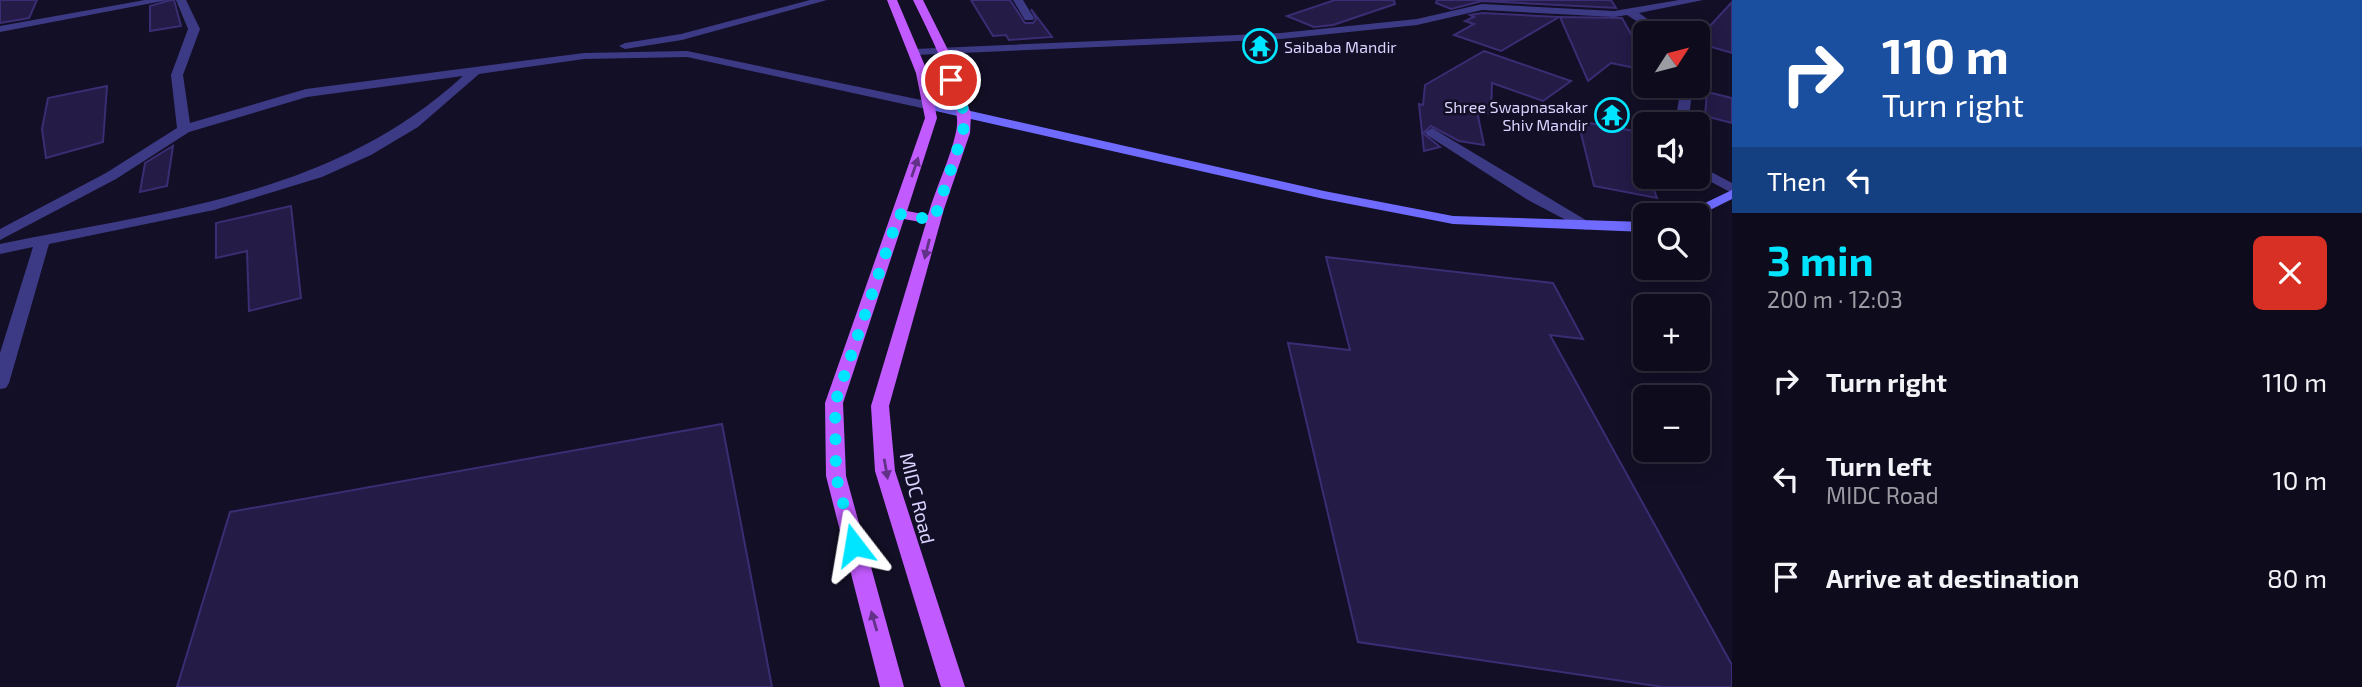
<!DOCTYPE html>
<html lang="en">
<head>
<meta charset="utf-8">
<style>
	:root { --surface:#0e0b1c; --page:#171425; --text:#f1f3f6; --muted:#9b9ba3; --line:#2e2b3b; --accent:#00e5ff }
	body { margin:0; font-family:"Exo 2",sans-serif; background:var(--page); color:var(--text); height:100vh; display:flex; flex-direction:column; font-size:26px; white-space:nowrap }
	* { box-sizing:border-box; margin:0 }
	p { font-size:23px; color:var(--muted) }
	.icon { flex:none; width:38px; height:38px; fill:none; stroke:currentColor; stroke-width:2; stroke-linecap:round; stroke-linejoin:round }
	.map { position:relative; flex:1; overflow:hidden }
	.panel { display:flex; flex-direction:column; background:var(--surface); width:630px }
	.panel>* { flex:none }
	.guide { background:#1a4fa0; color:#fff; overflow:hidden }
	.needle { width:46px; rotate:54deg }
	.fabs { position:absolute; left:1633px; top:21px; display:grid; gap:14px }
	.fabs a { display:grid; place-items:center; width:77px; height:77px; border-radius:10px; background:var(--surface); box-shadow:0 4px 18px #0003,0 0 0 2px var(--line); font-size:35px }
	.pin { position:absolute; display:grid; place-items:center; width:60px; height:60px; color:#fff; margin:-30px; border:4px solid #fff; border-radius:50%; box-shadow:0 2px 7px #0007 }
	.me { position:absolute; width:77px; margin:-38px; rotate:346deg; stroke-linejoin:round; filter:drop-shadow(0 0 5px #0008) }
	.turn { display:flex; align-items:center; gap:24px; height:147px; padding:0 35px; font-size:32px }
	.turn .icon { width:91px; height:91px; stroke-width:2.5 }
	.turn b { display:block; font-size:49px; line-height:60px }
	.then { display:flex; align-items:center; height:66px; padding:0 35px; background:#0003; gap:14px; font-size:26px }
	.round { display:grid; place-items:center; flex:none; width:74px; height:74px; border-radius:10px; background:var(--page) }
	.headline { display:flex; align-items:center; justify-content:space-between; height:119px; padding:0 35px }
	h1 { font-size:42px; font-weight:700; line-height:52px; color:var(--accent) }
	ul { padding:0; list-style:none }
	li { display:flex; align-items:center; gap:21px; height:98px; padding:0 35px }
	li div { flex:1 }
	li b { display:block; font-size:26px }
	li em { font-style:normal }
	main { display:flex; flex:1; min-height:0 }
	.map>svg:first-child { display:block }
	.building { fill:#241b47; stroke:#3b2d73; stroke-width:2 }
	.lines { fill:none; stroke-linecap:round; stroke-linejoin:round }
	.street { fill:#3d3a85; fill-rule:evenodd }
	.secondary { fill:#6f6bff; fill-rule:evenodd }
	.primary { fill:#c25bff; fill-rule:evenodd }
	.oneway { fill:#623188 }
	.route { stroke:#00e5ff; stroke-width:12; stroke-dasharray:0 21.6 }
	.labels { text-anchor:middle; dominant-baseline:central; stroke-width:5; stroke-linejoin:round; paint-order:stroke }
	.far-poi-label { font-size:16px; fill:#d9d4ff; stroke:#130f26; text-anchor:start }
	.street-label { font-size:19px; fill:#d9d4ff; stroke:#130f26 }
</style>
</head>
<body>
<main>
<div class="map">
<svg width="1732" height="687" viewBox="0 0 1732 687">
	<rect width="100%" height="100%" fill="#130f26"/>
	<!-- building -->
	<path class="building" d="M 0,0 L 37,0 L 29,18 L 0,23 Z
		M 171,0 L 174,0 L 181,26 L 150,31 L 150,6 Z
		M 971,0 L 1010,0 L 1025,23 L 1033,23 L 1036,19 L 1031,9 L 1052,37 L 1009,40 L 1006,35 L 993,36 Z
		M 1335,0 L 1394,0 L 1395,4 L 1333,25 L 1314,27 L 1287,16 Z
		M 1437,0 L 1611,0 L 1616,8 L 1482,1 L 1451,9 L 1436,3 Z
		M 1732,2 L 1732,53 L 1698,43 L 1698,39 Z
		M 1482,13 L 1559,17 L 1501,51 L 1454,35 L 1474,24 L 1465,21 L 1474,17 L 1470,15 Z
		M 1560,17 L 1622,18 L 1645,59 L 1645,70 L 1611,63 L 1588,81 Z
		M 1484,51 L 1571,81 L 1543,101 L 1492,83 L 1491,114 L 1477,111 L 1484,145 L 1459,141 L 1431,126 L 1423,133 L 1440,147 L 1424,151 L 1419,104 L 1423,105 L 1425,85 Z
		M 107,86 L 103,142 L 46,158 L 42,129 L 48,98 Z
		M 1707,92 L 1732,98 L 1732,123 L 1705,116 Z
		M 1578,121 L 1634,131 L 1645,163 L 1645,177 L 1649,177 L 1657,198 L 1594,186 Z
		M 173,146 L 167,186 L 140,192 L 145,163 Z
		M 291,206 L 301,298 L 249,311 L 247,251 L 216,258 L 216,223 Z
		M 1326,257 L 1553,283 L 1583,339 L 1550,335 L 1732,665 L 1732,687 L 1663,687 L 1358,642 L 1288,343 L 1350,350 Z
		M 722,424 L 772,687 L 177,687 L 230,512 Z"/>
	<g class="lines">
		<!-- street -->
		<path class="street" d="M 145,0 L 168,0 L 0,32 L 0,26 Z
			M 176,0 L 186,0 L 200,29 L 183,75 L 190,123 L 306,89 L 584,53 L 687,51 L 931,102 L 937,106 L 931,110 L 687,57 L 584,59 L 479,74 L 418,127 L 371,155 L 322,177 L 214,210 L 49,244 L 9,383 L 6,388 L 0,389 L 0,353 L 33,247 L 0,254 L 0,244 C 164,211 334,195 463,76 L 307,97 L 189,132 L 116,179 L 0,240 L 0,229 L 106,173 L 177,128 L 171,75 L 188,29 Z
			M 810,0 L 827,0 L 682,40 L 625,49 L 619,46 L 625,43 L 681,34 Z
			M 1013,0 L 1023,0 L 1034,18 L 1033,20 L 1025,20 Z
			M 1679,0 L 1703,0 L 1639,13 L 1667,33 L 1655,33 L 1627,15 L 1614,17 L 1482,10 L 1417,25 L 1281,39 L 915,55 L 909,52 L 915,49 L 1281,33 L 1417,19 L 1482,4 L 1614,11 Z
			M 1681,86 L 1693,86 L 1688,124 L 1675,124 Z
			M 1432,128 L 1594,225 L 1586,230 L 1581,228 L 1528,200 L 1427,135 L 1425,132 Z
			M 1698,165 L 1732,183 L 1732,193 L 1698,175 Z"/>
		<!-- secondary -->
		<path class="secondary" d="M 931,102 L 1324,191 L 1453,216 L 1645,222 L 1645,232 L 1453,224 L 1324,199 L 927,109 L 925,106 Z
			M 1732,190 L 1732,199 L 1698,216 L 1680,215 Z"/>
		<!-- primary -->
		<path class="primary" d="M 887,0 L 897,0 L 928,73 L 937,118 L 907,211 L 928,215 C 936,187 950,160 956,132 C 964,99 928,31 913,0 L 923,0 L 948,50 L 971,114 L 970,133 L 944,209 L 889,406 L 895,471 L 965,687 L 941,687 L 875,471 L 871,406 L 926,223 L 904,219 L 843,403 L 846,476 L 904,687 L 880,687 L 826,476 L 825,403 L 925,118 L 916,73 Z"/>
	</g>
	<!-- one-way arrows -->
	<defs><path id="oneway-solid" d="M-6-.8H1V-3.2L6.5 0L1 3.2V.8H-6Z" transform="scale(1.75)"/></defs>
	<g class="oneway">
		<use href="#oneway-solid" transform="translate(915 167) rotate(-71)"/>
		<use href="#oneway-solid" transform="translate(927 249) rotate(104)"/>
		<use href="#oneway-solid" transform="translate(886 469) rotate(80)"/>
		<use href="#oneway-solid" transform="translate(874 621) rotate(-106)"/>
	</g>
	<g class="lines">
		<!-- route -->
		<path class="route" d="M 854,545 L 836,476 L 835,403 L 899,214 L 934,220 L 963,133 L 965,114 L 951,80"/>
	</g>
	<!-- icons -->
	<defs>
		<g id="temple-ring" transform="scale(1.75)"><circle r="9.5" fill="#130f26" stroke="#00e5ff" stroke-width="1.5"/><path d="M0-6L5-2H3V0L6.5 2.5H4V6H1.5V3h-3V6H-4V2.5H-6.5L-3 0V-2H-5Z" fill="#00e5ff"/></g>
	</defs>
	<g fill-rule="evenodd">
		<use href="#temple-ring" x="1260" y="46"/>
		<use href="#temple-ring" x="1612" y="115"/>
	</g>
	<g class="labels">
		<!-- far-poi labels -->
		<g class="far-poi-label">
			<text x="1284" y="46">Saibaba Mandir</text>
			<text x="1588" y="106" text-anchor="end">Shree Swapnasakar<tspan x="1588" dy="18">Shiv Mandir</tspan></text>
		</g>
		<!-- street labels -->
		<g class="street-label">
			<text transform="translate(918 498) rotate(76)">MIDC Road</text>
		</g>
	</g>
</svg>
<div class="fabs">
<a><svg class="needle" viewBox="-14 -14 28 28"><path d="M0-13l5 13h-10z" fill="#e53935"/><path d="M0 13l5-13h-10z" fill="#9b9ba3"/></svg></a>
<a><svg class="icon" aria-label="sound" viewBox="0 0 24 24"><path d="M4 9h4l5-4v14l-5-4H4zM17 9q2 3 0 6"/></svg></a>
<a><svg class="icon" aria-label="search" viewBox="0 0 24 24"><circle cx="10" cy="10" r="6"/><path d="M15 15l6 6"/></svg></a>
<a>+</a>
<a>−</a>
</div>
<div class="pin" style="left:951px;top:80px;background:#d93025"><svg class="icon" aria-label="arrive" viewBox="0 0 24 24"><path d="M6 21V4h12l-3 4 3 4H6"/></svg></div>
<svg class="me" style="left:854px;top:545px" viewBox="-20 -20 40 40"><path d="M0-17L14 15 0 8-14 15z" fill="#00e5ff" stroke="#fff" stroke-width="4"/></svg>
</div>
<section class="panel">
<div class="guide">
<div class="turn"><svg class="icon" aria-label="right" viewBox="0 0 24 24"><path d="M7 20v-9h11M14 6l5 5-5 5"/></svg><div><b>110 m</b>Turn right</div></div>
<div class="then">Then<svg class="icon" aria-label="left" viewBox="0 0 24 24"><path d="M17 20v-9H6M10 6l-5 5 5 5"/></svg></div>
</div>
<div class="headline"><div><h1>3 min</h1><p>200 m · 12:03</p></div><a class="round" style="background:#d93025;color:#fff"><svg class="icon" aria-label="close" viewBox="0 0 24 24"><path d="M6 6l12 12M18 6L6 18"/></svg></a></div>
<ul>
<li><svg class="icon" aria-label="right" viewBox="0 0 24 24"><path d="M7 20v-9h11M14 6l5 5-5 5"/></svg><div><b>Turn right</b></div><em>110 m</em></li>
<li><svg class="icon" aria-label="left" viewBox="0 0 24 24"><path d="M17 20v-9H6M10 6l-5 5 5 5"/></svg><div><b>Turn left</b><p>MIDC Road</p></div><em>10 m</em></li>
<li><svg class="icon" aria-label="arrive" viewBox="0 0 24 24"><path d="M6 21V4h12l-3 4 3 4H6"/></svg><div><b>Arrive at destination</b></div><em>80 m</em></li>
</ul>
</section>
</main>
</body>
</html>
